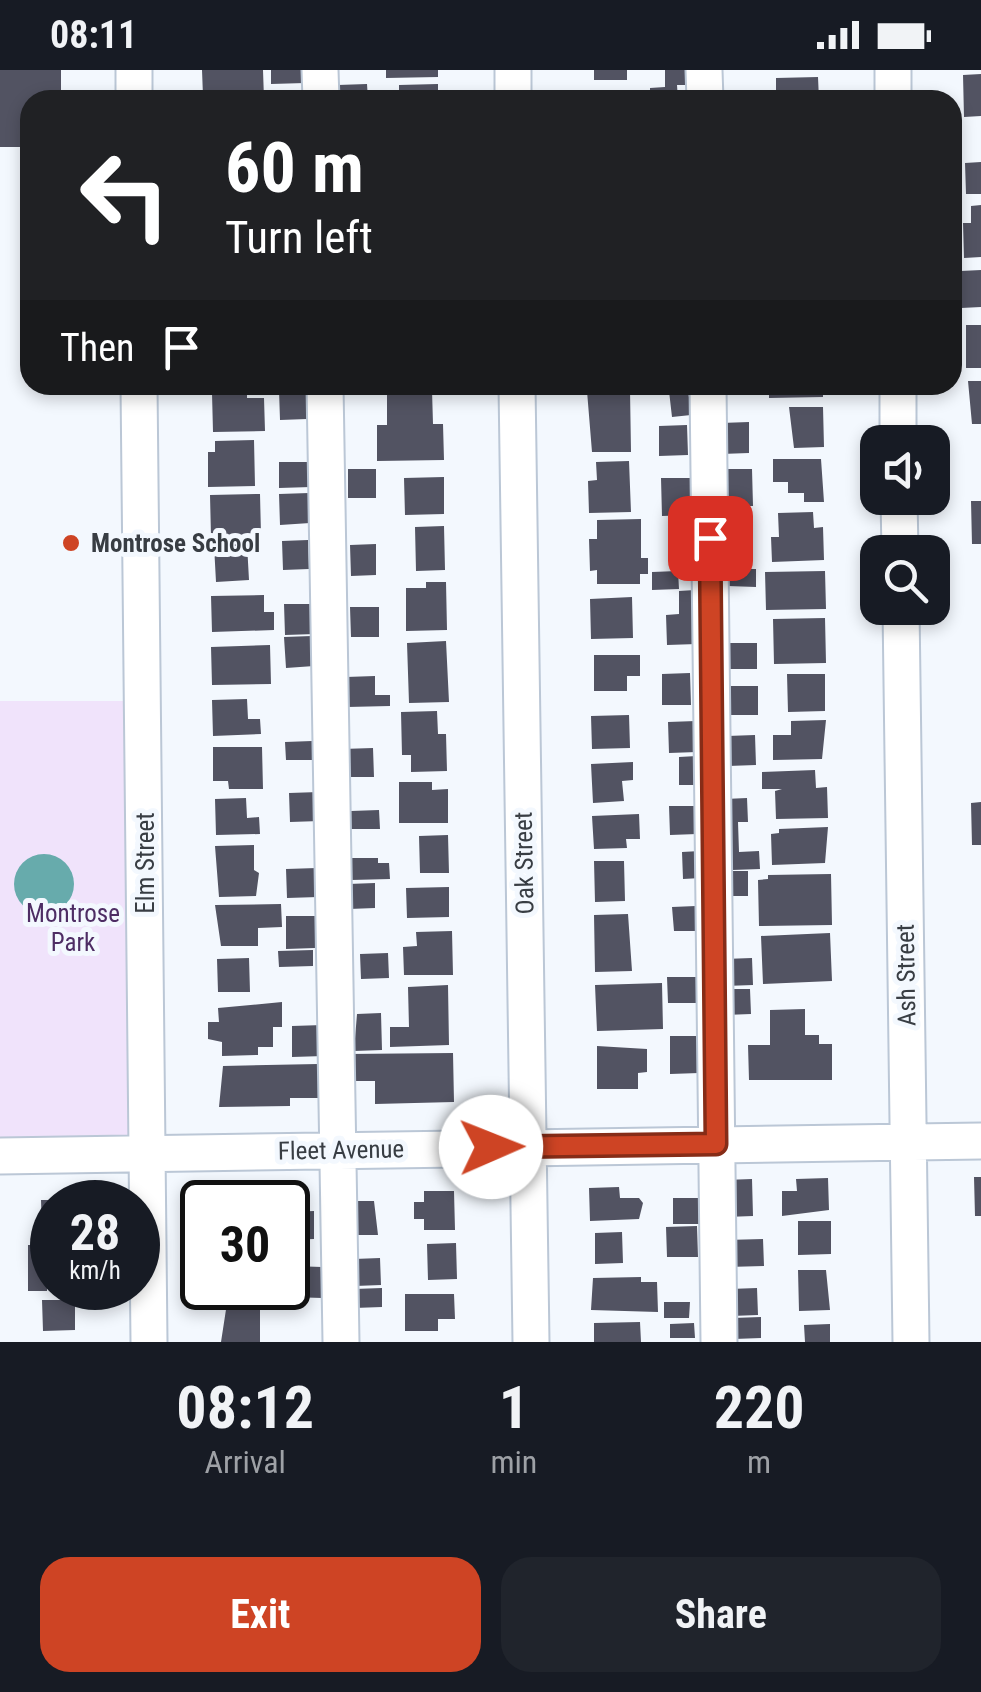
<!DOCTYPE html>
<html lang="en">
<head>
<meta charset="utf-8">
<style>
	:root { --surface:#171b24; --page:#20242c; --text:#f1f3f6; --muted:#9ea1a6; --accent:#ce4424 }
	body { margin:0; font-family:"Roboto Condensed",sans-serif; background:var(--page); color:var(--text); height:100vh; display:flex; flex-direction:column; font-size:38px; white-space:nowrap }
	* { box-sizing:border-box; margin:0 }
	p { font-size:32px; color:var(--muted) }
	.icon { flex:none; width:55px; height:55px; fill:none; stroke:currentColor; stroke-width:2; stroke-linecap:round; stroke-linejoin:round }
	.map { position:relative; height:1272px; overflow:hidden }
	.side { display:flex; flex-direction:column; background:var(--surface); flex:1 }
	.side>* { flex:none }
	.top-card { position:absolute; left:20px; top:20px; width:942px; height:305px; border-radius:30px; box-shadow:0 5px 15px #0003; background:#202124; color:#fff; overflow:hidden }
	.fabs { position:absolute; left:860px; top:355px; display:grid; gap:20px }
	.fabs a { display:grid; place-items:center; width:90px; height:90px; border-radius:20px; background:var(--surface); box-shadow:0 5px 15px #0003; font-size:50px }
	.speed { position:absolute; left:30px; top:1110px; display:flex; gap:20px; font-size:50px; font-weight:700; text-align:center }
	.speed>* { display:grid; place-content:center; width:130px; height:130px; border-radius:50%; background:var(--surface); box-shadow:0 5px 15px #0003; line-height:1 }
	.speed small { font-size:25px; font-weight:400 }
	.speed .limit { border:5px solid #111; border-radius:15px; background:#fff; color:#111 }
	.pin { position:absolute; display:grid; place-items:center; width:85px; height:85px; color:#fff; margin:-42px; border-radius:20px; box-shadow:0 5px 15px #0006 }
	.me { position:absolute; width:110px; margin:-55px; rotate:89deg; stroke-linejoin:round; filter:drop-shadow(0 0 8px #0008) }
	.turn { display:flex; align-items:center; gap:35px; height:210px; padding:0 40px; font-size:45px }
	.turn .icon { width:130px; height:130px; stroke-width:2.5 }
	.turn b { display:block; font-size:70px; line-height:85px }
	.then { display:flex; align-items:center; height:95px; padding:0 40px; background:#0003; gap:20px; font-size:38px }
	.eta { display:flex; justify-content:space-evenly; align-items:center; height:170px; text-align:center }
	.eta b { font-size:60px; font-weight:700; line-height:70px }
	.cta { display:flex; gap:20px; margin-top:auto; padding:20px 40px }
	.cta a { flex:1; height:115px; border-radius:30px; background:var(--accent); color:#fff; font-size:40px; font-weight:700; line-height:115px; text-align:center }
	.cta a+a { background:var(--page); color:var(--text) }
	.status { display:flex; justify-content:space-between; align-items:center; height:70px; padding:0 50px; background:var(--surface); direction:ltr }
	.status svg { height:28px; fill:currentColor }
	.map>svg:first-child { display:block }
	.green { fill:#f0e3fb }
	.water { fill:#67abac }
	.building { fill:#525362 }
	.lines { fill:none; stroke-linecap:round; stroke-linejoin:round }
	.minor-casing { stroke:#bbc7d6; stroke-width:39 }
	.minor { stroke:#fff; stroke-width:35 }
	.route-casing { stroke:#862c17; stroke-width:25 }
	.route { stroke:#ce4424; stroke-width:18 }
	.poi-dot { fill:#ce4424; stroke:#f3f8fe; stroke-width:4 }
	.labels { text-anchor:middle; dominant-baseline:central; stroke-width:10; stroke-linejoin:round; paint-order:stroke }
	.poi-label { font-size:25px; font-weight:bold; fill:#383d43; stroke:#f3f8fe; text-anchor:start }
	.street-label { font-size:25px; fill:#383d43; stroke:#f3f8fe }
	.park-label { font-size:25px; fill:#4e2d64; stroke:#f3f8fe }
</style>
</head>
<body>
<div class="status"><b>08:11</b><svg viewBox="0 0 49 12"><path d="M0 12V9h3v3zM5 12V6h3v6zM10 12V3h3v9zM15 12V0h3v12zM26 1h20v11H26zM47 4h2v5h-2z"/></svg></div>
<div class="map">
<svg width="981" height="1272" viewBox="0 0 981 1272">
	<rect width="100%" height="100%" fill="#f3f8fe"/>
	<!-- green -->
	<path class="green" d="M 0,631 L 144,631 L 148,1083 L 0,1086 Z"/>
	<!-- water -->
	<path class="water" d="M14 814a30 30 0 1 1 60 0a30 30 0 1 1-60 0Z"/>
	<!-- building -->
	<path class="building" d="M 0,0 L 61,0 L 61,30 L 30,30 L 30,77 L 0,77 Z
		M 202,0 L 263,0 L 264,29 L 203,26 Z
		M 271,0 L 304,0 L 305,13 L 271,14 Z
		M 386,0 L 438,0 L 438,7 L 386,8 Z
		M 594,0 L 627,0 L 627,10 L 594,10 Z
		M 665,0 L 686,0 L 687,15 L 677,15 L 678,30 L 650,30 L 650,18 L 665,17 Z
		M 981,4 L 981,46 L 964,47 L 963,5 Z
		M 818,7 L 819,30 L 776,30 L 776,8 Z
		M 367,14 L 368,30 L 338,30 L 338,15 Z
		M 438,14 L 438,30 L 390,30 L 390,21 L 399,21 L 399,15 Z
		M 634,21 L 634,30 L 583,30 L 583,23 Z
		M 981,92 L 981,124 L 966,124 L 965,93 Z
		M 981,135 L 981,187 L 964,188 L 963,153 L 971,153 L 971,136 Z
		M 981,200 L 981,237 L 961,238 L 961,201 Z
		M 966,255 L 981,255 L 981,298 L 966,298 Z
		M 968,311 L 981,311 L 981,354 L 972,354 Z
		M 769,315 L 823,315 L 823,327 L 769,328 Z
		M 307,319 L 307,349 L 280,350 L 279,320 Z
		M 688,319 L 691,345 L 672,347 L 669,321 Z
		M 387,320 L 432,320 L 433,354 L 443,354 L 444,390 L 377,391 L 377,355 L 387,355 Z
		M 630,320 L 631,382 L 592,382 L 587,321 Z
		M 247,322 L 247,328 L 264,328 L 265,361 L 213,362 L 212,323 Z
		M 789,337 L 823,337 L 824,377 L 794,378 Z
		M 749,352 L 749,383 L 721,384 L 721,353 Z
		M 687,355 L 688,385 L 659,386 L 659,356 Z
		M 254,370 L 255,416 L 208,417 L 208,382 L 215,382 L 215,371 Z
		M 773,389 L 821,389 L 824,432 L 804,432 L 804,423 L 788,423 L 788,412 L 773,412 Z
		M 629,391 L 631,442 L 589,443 L 588,411 L 597,410 L 596,392 Z
		M 279,392 L 310,392 L 311,417 L 279,418 Z
		M 348,399 L 376,399 L 376,428 L 348,428 Z
		M 723,399 L 752,399 L 753,436 L 723,436 Z
		M 444,407 L 444,444 L 405,445 L 404,408 Z
		M 661,408 L 692,408 L 693,445 L 662,446 Z
		M 309,423 L 310,453 L 280,455 L 279,424 Z
		M 260,424 L 261,465 L 211,466 L 210,425 Z
		M 971,431 L 981,431 L 981,474 L 972,474 Z
		M 813,442 L 814,458 L 823,457 L 824,490 L 772,492 L 771,467 L 779,467 L 778,443 Z
		M 675,448 L 694,448 L 694,476 L 675,476 Z
		M 641,449 L 641,488 L 648,488 L 648,504 L 640,504 L 640,514 L 597,514 L 597,500 L 590,501 L 589,469 L 597,469 L 597,450 Z
		M 444,456 L 445,500 L 416,501 L 415,457 Z
		M 308,470 L 309,499 L 283,500 L 282,471 Z
		M 749,472 L 750,497 L 724,497 L 724,473 Z
		M 247,474 L 249,510 L 216,512 L 214,475 Z
		M 376,474 L 376,505 L 351,506 L 350,475 Z
		M 727,499 L 756,499 L 756,517 L 728,516 Z
		M 678,501 L 679,519 L 652,520 L 652,502 Z
		M 825,501 L 826,539 L 766,540 L 765,502 Z
		M 426,512 L 446,512 L 447,560 L 406,561 L 406,518 L 426,518 Z
		M 695,520 L 697,574 L 667,575 L 666,545 L 679,544 L 679,521 Z
		M 264,525 L 264,542 L 274,542 L 274,560 L 212,562 L 211,526 Z
		M 632,527 L 633,568 L 591,569 L 590,529 Z
		M 284,534 L 315,534 L 315,564 L 285,565 Z
		M 350,537 L 379,537 L 379,567 L 351,567 Z
		M 825,548 L 826,593 L 774,594 L 773,549 Z
		M 312,566 L 314,596 L 286,598 L 284,567 Z
		M 446,571 L 449,632 L 409,633 L 407,573 Z
		M 727,573 L 757,573 L 757,599 L 728,599 Z
		M 270,575 L 271,614 L 212,615 L 211,577 Z
		M 594,585 L 640,585 L 640,606 L 627,606 L 627,621 L 594,621 Z
		M 690,603 L 691,635 L 662,635 L 662,604 Z
		M 787,604 L 825,604 L 825,641 L 788,642 Z
		M 375,606 L 375,625 L 390,625 L 390,636 L 347,637 L 346,607 Z
		M 727,616 L 758,616 L 758,645 L 727,645 Z
		M 247,629 L 248,649 L 260,649 L 261,664 L 213,666 L 212,630 Z
		M 437,641 L 438,664 L 446,664 L 447,701 L 411,702 L 411,685 L 402,685 L 401,642 Z
		M 629,645 L 630,678 L 592,679 L 591,646 Z
		M 826,650 L 822,689 L 773,690 L 773,665 L 791,665 L 791,651 Z
		M 696,651 L 697,682 L 669,683 L 668,652 Z
		M 755,665 L 756,695 L 728,696 L 727,666 Z
		M 312,671 L 313,690 L 286,690 L 285,672 Z
		M 213,677 L 262,677 L 263,719 L 229,719 L 228,711 L 213,711 Z
		M 373,678 L 374,707 L 342,707 L 342,679 Z
		M 697,686 L 698,715 L 679,715 L 679,687 Z
		M 633,692 L 633,710 L 622,711 L 624,731 L 593,733 L 591,694 Z
		M 815,700 L 816,718 L 827,717 L 828,748 L 776,749 L 775,721 L 782,719 L 762,719 L 762,702 Z
		M 399,712 L 432,712 L 432,720 L 448,719 L 448,753 L 399,753 Z
		M 319,722 L 320,751 L 290,752 L 289,723 Z
		M 246,728 L 247,748 L 259,747 L 260,764 L 216,765 L 215,729 Z
		M 747,728 L 748,752 L 738,752 L 739,782 L 759,781 L 760,799 L 732,800 L 732,780 L 722,776 L 725,729 Z
		M 981,732 L 981,775 L 972,775 L 971,733 Z
		M 669,736 L 697,736 L 697,764 L 670,765 Z
		M 379,740 L 380,759 L 351,759 L 351,741 Z
		M 639,744 L 640,769 L 626,769 L 627,778 L 594,779 L 592,746 Z
		M 828,757 L 825,793 L 772,795 L 771,764 L 779,763 L 779,759 Z
		M 448,765 L 449,803 L 420,803 L 419,766 Z
		M 254,775 L 254,800 L 259,803 L 256,826 L 219,827 L 215,776 Z
		M 700,781 L 701,808 L 683,809 L 682,782 Z
		M 350,788 L 378,788 L 378,793 L 389,793 L 390,809 L 351,810 Z
		M 594,791 L 624,791 L 625,831 L 595,832 Z
		M 317,798 L 318,827 L 287,828 L 286,799 Z
		M 724,801 L 748,801 L 748,826 L 725,826 Z
		M 831,804 L 832,855 L 759,856 L 758,810 L 768,809 L 768,805 Z
		M 375,813 L 375,838 L 349,839 L 348,814 Z
		M 449,817 L 449,847 L 407,848 L 406,818 Z
		M 281,834 L 282,857 L 258,858 L 258,876 L 221,876 L 215,835 Z
		M 696,836 L 697,861 L 674,861 L 672,837 Z
		M 628,844 L 632,901 L 595,902 L 594,845 Z
		M 286,846 L 315,846 L 315,878 L 286,879 Z
		M 452,861 L 453,905 L 404,905 L 403,877 L 417,876 L 416,862 Z
		M 830,863 L 832,911 L 763,914 L 761,866 Z
		M 313,880 L 313,896 L 279,897 L 278,881 Z
		M 388,883 L 389,908 L 361,909 L 360,884 Z
		M 249,888 L 250,922 L 218,922 L 217,889 Z
		M 752,888 L 753,915 L 725,916 L 724,889 Z
		M 667,907 L 696,907 L 696,933 L 668,933 Z
		M 662,913 L 663,959 L 597,961 L 595,915 Z
		M 448,915 L 449,975 L 390,977 L 390,957 L 409,957 L 408,917 Z
		M 725,919 L 750,919 L 751,944 L 725,945 Z
		M 282,932 L 282,957 L 273,957 L 273,977 L 258,977 L 258,985 L 222,986 L 222,972 L 208,969 L 208,952 L 219,952 L 218,938 Z
		M 805,939 L 805,965 L 819,965 L 819,974 L 832,974 L 832,1010 L 749,1010 L 748,975 L 770,975 L 770,940 Z
		M 381,943 L 382,980 L 354,981 L 357,944 Z
		M 323,955 L 324,986 L 292,987 L 292,956 Z
		M 670,966 L 699,966 L 699,1003 L 670,1004 Z
		M 597,976 L 647,979 L 647,1002 L 638,1003 L 638,1019 L 597,1019 Z
		M 453,983 L 454,1032 L 375,1034 L 375,1011 L 348,1011 L 347,984 Z
		M 318,994 L 318,1028 L 290,1028 L 290,1036 L 219,1037 L 223,996 Z
		M 974,1107 L 981,1107 L 981,1146 L 975,1146 Z
		M 828,1108 L 829,1140 L 782,1146 L 782,1121 L 797,1121 L 796,1109 Z
		M 752,1109 L 753,1146 L 726,1147 L 725,1110 Z
		M 619,1117 L 620,1128 L 639,1128 L 643,1133 L 639,1149 L 590,1151 L 589,1118 Z
		M 262,1120 L 271,1123 L 272,1132 L 218,1132 L 218,1121 Z
		M 424,1121 L 454,1121 L 455,1160 L 424,1160 L 424,1149 L 414,1149 L 414,1132 L 424,1132 Z
		M 673,1128 L 700,1128 L 700,1154 L 673,1154 Z
		M 41,1130 L 52,1130 L 52,1160 L 42,1160 Z
		M 353,1131 L 374,1131 L 378,1165 L 354,1165 Z
		M 314,1141 L 314,1169 L 288,1170 L 288,1142 Z
		M 798,1151 L 831,1151 L 831,1184 L 798,1185 Z
		M 697,1156 L 698,1187 L 667,1187 L 666,1157 Z
		M 622,1162 L 623,1193 L 595,1194 L 595,1163 Z
		M 763,1169 L 764,1196 L 727,1197 L 726,1170 Z
		M 456,1173 L 457,1209 L 428,1210 L 427,1174 Z
		M 28,1175 L 52,1175 L 52,1214 L 47,1215 L 47,1221 L 28,1221 Z
		M 380,1188 L 381,1215 L 355,1216 L 354,1189 Z
		M 292,1196 L 322,1197 L 322,1228 L 291,1227 Z
		M 798,1200 L 826,1200 L 830,1240 L 799,1241 Z
		M 641,1207 L 641,1212 L 657,1212 L 658,1242 L 591,1240 L 593,1208 Z
		M 382,1218 L 382,1237 L 354,1238 L 354,1219 Z
		M 757,1218 L 758,1245 L 731,1246 L 730,1219 Z
		M 405,1224 L 454,1224 L 455,1249 L 438,1249 L 438,1261 L 405,1261 Z
		M 42,1230 L 75,1230 L 75,1260 L 43,1261 Z
		M 664,1232 L 690,1232 L 689,1248 L 664,1248 Z
		M 227,1233 L 260,1233 L 260,1272 L 221,1272 Z
		M 761,1247 L 761,1268 L 734,1269 L 733,1248 Z
		M 640,1252 L 641,1272 L 594,1272 L 594,1253 Z
		M 694,1253 L 695,1268 L 670,1268 L 670,1254 Z
		M 830,1254 L 830,1272 L 805,1272 L 804,1255 Z"/>
	<g class="lines">
		<!-- minor casing -->
		<g class="minor-casing">
			<path id="minor" d="M 134,0 L 134,30
				M 320,0 L 321,30
				M 513,0 L 513,30
				M 704,0 L 705,30
				M 893,0 L 893,30
				M 139,315 L 149,1272
				M 325,315 L 341,1272
				M 517,315 L 531,1272
				M 708,315 L 719,1272
				M 898,315 L 898,372
				M 899,428 L 900,482
				M 901,538 L 911,1272
				M 0,1086 L 981,1071"/>
		</g>
		<!-- minor -->
		<use href="#minor" class="minor"/>
	</g>
	<g class="lines">
		<!-- route casing -->
		<g class="route-casing">
			<path id="route" d="M 491,1077 L 716,1074 L 710,468"/>
		</g>
		<!-- route -->
		<use href="#route" class="route"/>
	</g>
	<!-- markers -->
	<circle class="poi-dot" cx="71" cy="473" r="10"/>
	<g class="labels">
		<!-- poi labels -->
		<g class="poi-label">
			<text x="91" y="473">Montrose School</text>
		</g>
		<!-- street labels -->
		<g class="street-label">
			<text transform="translate(145 793) rotate(-90)">Elm Street</text>
			<text transform="translate(524 793) rotate(-91)">Oak Street</text>
			<text transform="translate(906 905) rotate(-91)">Ash Street</text>
			<text transform="translate(341 1080) rotate(-1)">Fleet Avenue</text>
		</g>
		<!-- park labels -->
		<g class="park-label">
			<text x="73" y="843">Montrose<tspan x="73" dy="29">Park</tspan></text>
		</g>
	</g>
</svg>
<div class="fabs">
<a><svg class="icon" aria-label="sound" viewBox="0 0 24 24"><path d="M4 9h4l5-4v14l-5-4H4zM17 9q2 3 0 6"/></svg></a>
<a><svg class="icon" aria-label="search" viewBox="0 0 24 24"><circle cx="10" cy="10" r="6"/><path d="M15 15l6 6"/></svg></a>
</div>
<div class="speed"><div>28<small>km/h</small></div><div class="limit">30</div></div>
<div class="pin" style="left:710px;top:468px;background:#d93025"><svg class="icon" aria-label="arrive" viewBox="0 0 24 24"><path d="M6 21V4h12l-3 4 3 4H6"/></svg></div>
<svg class="me" style="left:491px;top:1077px" viewBox="-20 -20 40 40"><circle r="19" fill="#fff"/><path d="M0-13L10 11 0 6-10 11z" fill="#ce4424"/></svg>
<div class="top-card">
<div class="turn"><svg class="icon" aria-label="left" viewBox="0 0 24 24"><path d="M17 20v-9H6M10 6l-5 5 5 5"/></svg><div><b>60 m</b>Turn left</div></div>
<div class="then">Then<svg class="icon" aria-label="arrive" viewBox="0 0 24 24"><path d="M6 21V4h12l-3 4 3 4H6"/></svg></div>
</div>
</div>
<section class="side">
<div class="eta">
<div><b>08:12</b><p>Arrival</p></div>
<div><b>1</b><p>min</p></div>
<div><b>220</b><p>m</p></div>
</div>
<div class="cta"><a>Exit</a><a>Share</a></div>
</section>
</body>
</html>
